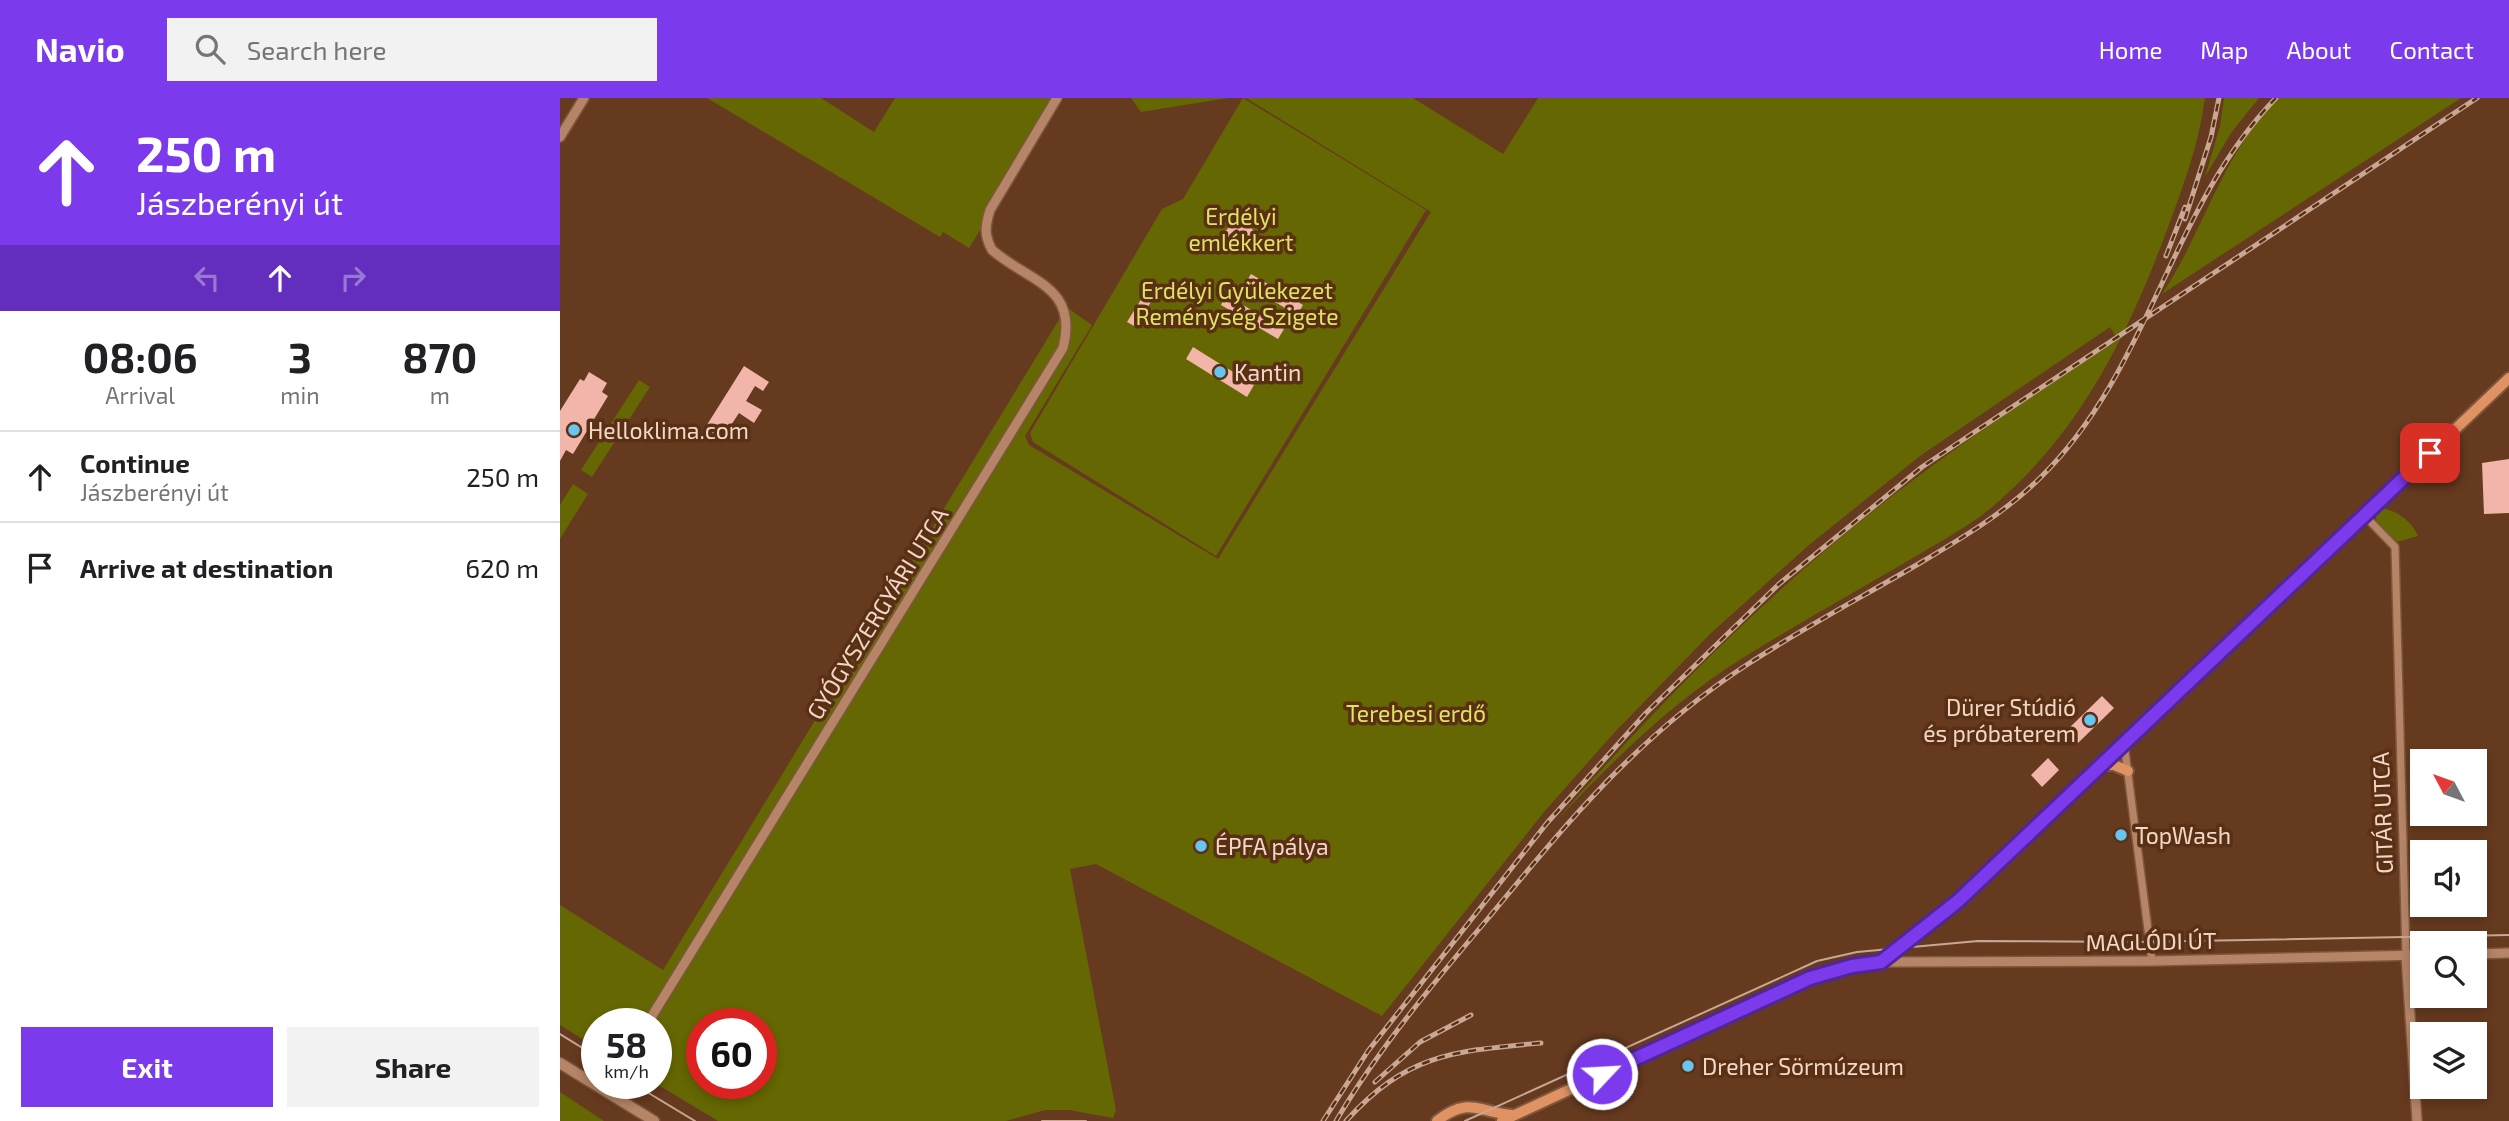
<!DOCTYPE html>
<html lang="en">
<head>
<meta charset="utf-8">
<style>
	:root { --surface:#fff; --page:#f2f2f2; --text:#202124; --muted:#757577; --line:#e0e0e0; --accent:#7c3aed }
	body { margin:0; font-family:"Exo 2",sans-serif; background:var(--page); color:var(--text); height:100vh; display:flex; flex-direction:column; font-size:26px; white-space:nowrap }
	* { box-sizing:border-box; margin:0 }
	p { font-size:23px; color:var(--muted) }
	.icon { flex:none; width:38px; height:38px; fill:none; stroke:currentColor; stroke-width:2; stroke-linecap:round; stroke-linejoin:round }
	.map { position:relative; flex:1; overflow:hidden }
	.details { display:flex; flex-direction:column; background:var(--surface); width:560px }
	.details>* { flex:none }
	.top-card { background:#7c3aed; color:#fff; overflow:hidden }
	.needle { width:46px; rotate:311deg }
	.tools { position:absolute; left:1850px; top:651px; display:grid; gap:14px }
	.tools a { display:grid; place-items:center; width:77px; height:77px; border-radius:0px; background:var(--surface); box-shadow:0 4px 10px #0003; font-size:35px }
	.speed { position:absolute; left:21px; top:910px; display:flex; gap:14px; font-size:35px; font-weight:700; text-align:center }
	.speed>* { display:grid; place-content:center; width:91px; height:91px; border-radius:50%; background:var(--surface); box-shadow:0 4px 10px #0003; line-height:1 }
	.speed small { font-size:18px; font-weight:400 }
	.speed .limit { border:10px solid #d22; background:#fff; color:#111 }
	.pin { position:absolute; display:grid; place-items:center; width:60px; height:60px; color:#fff; margin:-30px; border-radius:14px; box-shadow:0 4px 10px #0006 }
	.me { position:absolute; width:77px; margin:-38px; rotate:65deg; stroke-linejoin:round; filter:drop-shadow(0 0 5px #0008) }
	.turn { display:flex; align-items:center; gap:24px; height:147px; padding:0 21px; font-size:32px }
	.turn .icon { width:91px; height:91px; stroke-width:2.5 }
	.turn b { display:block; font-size:49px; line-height:60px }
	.lanes { display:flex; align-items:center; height:66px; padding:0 21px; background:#0003; justify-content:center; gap:35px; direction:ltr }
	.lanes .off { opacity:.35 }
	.eta { display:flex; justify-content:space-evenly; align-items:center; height:119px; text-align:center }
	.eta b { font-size:42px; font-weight:700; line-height:49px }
	.button { display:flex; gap:14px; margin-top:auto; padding:14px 21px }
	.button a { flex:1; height:80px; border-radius:0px; background:var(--accent); color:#fff; font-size:28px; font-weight:700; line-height:80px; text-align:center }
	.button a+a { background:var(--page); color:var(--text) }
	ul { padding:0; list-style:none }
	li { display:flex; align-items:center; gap:21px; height:91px; padding:0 21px; border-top:2px solid var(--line) }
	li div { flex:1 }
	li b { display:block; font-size:26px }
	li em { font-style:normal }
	header { display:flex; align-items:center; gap:42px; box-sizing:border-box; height:98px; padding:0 35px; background:var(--accent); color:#fff }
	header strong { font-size:33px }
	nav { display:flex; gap:38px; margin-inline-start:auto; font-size:24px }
	.search { width:490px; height:63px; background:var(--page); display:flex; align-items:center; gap:18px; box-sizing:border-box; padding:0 24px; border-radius:0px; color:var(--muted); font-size:26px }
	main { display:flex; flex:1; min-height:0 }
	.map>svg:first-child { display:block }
	.green { fill:#656702; fill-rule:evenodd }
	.building { fill:#f2b5a9 }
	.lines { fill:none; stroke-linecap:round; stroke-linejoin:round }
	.minor-casing { stroke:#7c573e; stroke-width:10 }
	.tertiary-casing { stroke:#7c573e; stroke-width:12 }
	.secondary-casing { stroke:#7c573e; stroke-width:13 }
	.primary-casing { stroke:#7c573e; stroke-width:14 }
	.minor { stroke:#b68467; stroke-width:7 }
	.tertiary { stroke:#b68467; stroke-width:9 }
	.secondary { stroke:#b68467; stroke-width:10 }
	.primary { stroke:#e19262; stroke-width:10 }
	.tram { stroke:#c8a794; stroke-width:2 }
	.rail-casing { stroke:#c8a794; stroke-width:5 }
	.rail { stroke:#5a3014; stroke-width:2.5; stroke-dasharray:8; stroke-linecap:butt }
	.route-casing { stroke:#51269a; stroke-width:18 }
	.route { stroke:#7c3aed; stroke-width:12 }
	.poi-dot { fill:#68c4f0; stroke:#5a3014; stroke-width:2.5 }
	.labels { text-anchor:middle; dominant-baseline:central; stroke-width:7; stroke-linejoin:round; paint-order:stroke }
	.park-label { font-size:23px; fill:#dee364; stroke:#5a3014 }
	.poi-label { font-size:23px; fill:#f2d7c7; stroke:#5a3014; text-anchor:start }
	.street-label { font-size:23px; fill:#f2d7c7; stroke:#5a3014 }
</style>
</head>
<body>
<header>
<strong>Navio</strong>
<div class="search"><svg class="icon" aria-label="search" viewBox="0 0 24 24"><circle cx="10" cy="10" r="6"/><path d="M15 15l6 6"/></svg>Search here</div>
<nav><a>Home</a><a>Map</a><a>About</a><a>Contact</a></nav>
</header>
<main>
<section class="details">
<div class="top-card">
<div class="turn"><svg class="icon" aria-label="ahead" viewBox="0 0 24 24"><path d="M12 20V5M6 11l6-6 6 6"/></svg><div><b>250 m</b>Jászberényi út</div></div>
<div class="lanes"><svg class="icon off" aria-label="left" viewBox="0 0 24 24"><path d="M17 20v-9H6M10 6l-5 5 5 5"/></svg><svg class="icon" aria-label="ahead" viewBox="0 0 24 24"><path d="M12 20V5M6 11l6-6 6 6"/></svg><svg class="icon off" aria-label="right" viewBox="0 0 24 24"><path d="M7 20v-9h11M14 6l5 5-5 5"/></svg></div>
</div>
<div class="eta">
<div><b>08:06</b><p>Arrival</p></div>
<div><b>3</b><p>min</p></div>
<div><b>870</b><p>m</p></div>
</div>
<ul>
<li><svg class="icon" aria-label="ahead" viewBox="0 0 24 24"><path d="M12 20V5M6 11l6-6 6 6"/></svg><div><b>Continue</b><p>Jászberényi út</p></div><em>250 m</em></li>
<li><svg class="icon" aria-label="arrive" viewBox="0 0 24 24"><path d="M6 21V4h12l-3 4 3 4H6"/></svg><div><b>Arrive at destination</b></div><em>620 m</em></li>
</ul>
<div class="button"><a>Exit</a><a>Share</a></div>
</section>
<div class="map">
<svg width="1949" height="1023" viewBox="0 0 1949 1023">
	<rect width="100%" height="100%" fill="#663a1f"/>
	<!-- green -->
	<path class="green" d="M 147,0 L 261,0 L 314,34 L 335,0 L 503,0 L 409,150 L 383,134 L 380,139 Z
		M 571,0 L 668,0 L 581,14 Z
		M 683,0 L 866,112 L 656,458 L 473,344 L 470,335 L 602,111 L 623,101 Z
		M 686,0 L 853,0 L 943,56 L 978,0 L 1645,0 C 1639,46 1623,89 1607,132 C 1567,239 1520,335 1431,410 C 1405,431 1374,447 1346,464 C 1293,495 1239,525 1186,558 C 1111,604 1055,661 995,724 C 1103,600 1220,482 1352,383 C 1418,333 1488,288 1558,242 L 1550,229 L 1360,358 L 1249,447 L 1150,536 L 1053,636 L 984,714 L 822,918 L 536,766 L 510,771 L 556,1012 L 553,1020 L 509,1012 L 485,1012 L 446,1023 L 158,1023 L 95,985 L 96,926 L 37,926 L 37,950 L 0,927 L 0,807 L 103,872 L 500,220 L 492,199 L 532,227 L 465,338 L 469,347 L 658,461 L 871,114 ZM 142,926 L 201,926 L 201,985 L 142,985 Z
		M 1664,0 L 1699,0 L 1671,35 L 1645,79 L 1660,28 Z
		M 1719,0 L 1901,0 L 1602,196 C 1644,133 1663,53 1719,0 Z
		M 79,282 L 90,289 L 32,379 L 21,372 Z
		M 13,386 L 28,396 L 0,441 L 0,407 Z
		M 1819,410 C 1834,410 1853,424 1858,438 L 1833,445 C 1823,434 1810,426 1819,410 Z
		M 0,994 L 44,1023 L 0,1023 Z"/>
	<!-- building -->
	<path class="building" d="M 670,114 L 676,119 L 681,114 L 691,118 L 694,124 L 690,129 L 695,134 L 687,144 L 681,139 L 677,145 L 664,135 L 669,129 L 663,124 Z
		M 691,176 L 743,207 L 737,217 L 685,186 Z
		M 590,187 L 598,192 L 576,229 L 567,224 Z
		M 666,197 L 724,231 L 718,241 L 661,207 Z
		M 633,249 L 694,287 L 687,299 L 626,261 Z
		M 184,268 L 209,284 L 203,293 L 195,288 L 186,303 L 202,312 L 194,325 L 179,315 L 162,341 L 145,330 Z
		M 29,274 L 47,285 L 42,294 L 48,298 L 13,356 L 6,352 L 0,363 L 0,313 L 20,281 L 24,283 Z
		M 1949,361 L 1949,415 L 1924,416 L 1922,365 Z
		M 1542,598 L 1554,610 L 1518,645 L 1506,633 Z
		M 1488,660 L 1499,672 L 1482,689 L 1471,677 Z"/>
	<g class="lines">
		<!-- minor casing -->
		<g class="minor-casing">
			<path id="minor" d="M 1804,417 L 1835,449 L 1846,857
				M 1564,645 L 1592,863"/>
		</g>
		<!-- tertiary casing -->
		<g class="tertiary-casing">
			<path id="tertiary" d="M 0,39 L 24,0
				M 1914,856 L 1949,855
				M 1846,857 L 1857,1023
				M 1321,864 L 1592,863 L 1862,857
				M 87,926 L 503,250 C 519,188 469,184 432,152 C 424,137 425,128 430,112 L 497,0"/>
		</g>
		<!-- secondary casing -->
		<g class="secondary-casing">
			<path id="secondary" d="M 0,965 L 94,1023"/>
		</g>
		<!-- primary casing -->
		<g class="primary-casing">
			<path id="primary" d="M 1540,667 L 1554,667 L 1568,673
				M 877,1023 C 909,998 918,1014 952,1017
				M 942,1023 L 1250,880 L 1292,868 L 1321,864 L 1399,803 L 1949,280"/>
		</g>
		<!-- minor -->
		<use href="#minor" class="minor"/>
		<!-- tertiary -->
		<use href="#tertiary" class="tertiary"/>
		<!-- secondary -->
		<use href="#secondary" class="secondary"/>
		<!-- primary -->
		<use href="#primary" class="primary"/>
		<!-- tram -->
		<path class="tram" d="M 0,936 L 37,959
			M 72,985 L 135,1023
			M 482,1023 L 526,1023
			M 905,1023 L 1257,863 L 1297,854 L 1418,843 L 1576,844 L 1949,837"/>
		<!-- rail casing -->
		<g class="rail-casing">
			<path id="rail" d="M 1625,121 L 1651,39 L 1659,0
				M 1606,158 L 1625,109
				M 815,984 L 860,944 L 911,917
				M 763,1023 L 808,953 L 987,725 L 1086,615 L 1219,486 L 1362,369 L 1917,0
				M 776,1023 C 819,950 875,883 930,818 C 1010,721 1080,636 1188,566 C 1243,530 1302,499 1360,465 C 1402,440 1446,414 1481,379 C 1590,272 1610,109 1716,0
				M 786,1023 C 847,955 895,953 981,945"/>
		</g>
		<!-- rail -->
		<use href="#rail" class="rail"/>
	</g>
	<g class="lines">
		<!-- route casing -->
		<g class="route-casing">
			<path id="route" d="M 1042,976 L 1250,880 L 1292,868 L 1321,864 L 1398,803 L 1870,355"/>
		</g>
		<!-- route -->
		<use href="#route" class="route"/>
	</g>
	<!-- markers -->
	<g class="poi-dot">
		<circle cx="660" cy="274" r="7"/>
		<circle cx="14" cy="332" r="7"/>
		<circle cx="1530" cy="622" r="7"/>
		<circle cx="1561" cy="737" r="7"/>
		<circle cx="641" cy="748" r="7"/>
		<circle cx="1128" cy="968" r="7"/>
	</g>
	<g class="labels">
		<!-- park labels -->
		<g class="park-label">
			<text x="681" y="118">Erdélyi<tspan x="681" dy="26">emlékkert</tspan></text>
			<text x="677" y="192">Erdélyi Gyülekezet<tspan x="677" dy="26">Reménység Szigete</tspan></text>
			<text x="856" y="615">Terebesi erdő</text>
		</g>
		<!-- poi labels -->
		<g class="poi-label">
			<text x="674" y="274">Kantin</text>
			<text x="28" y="332">Helloklima.com</text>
			<text x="1516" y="609" text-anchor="end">Dürer Stúdió<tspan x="1516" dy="26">és próbaterem</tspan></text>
			<text x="1575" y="737">TopWash</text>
			<text x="655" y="748">ÉPFA pálya</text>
			<text x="1142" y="968">Dreher Sörmúzeum</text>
		</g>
		<!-- street labels -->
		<g class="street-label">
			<text transform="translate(317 515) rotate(-58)">GYÓGYSZERGYÁRI UTCA</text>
			<text transform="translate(1822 715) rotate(-92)">GITÁR UTCA</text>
			<text transform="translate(1591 843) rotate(-1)">MAGLÓDI ÚT</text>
		</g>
	</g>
</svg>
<div class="tools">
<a><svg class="needle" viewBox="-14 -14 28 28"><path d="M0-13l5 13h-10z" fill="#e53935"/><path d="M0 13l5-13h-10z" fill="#757577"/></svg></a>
<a><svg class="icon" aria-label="sound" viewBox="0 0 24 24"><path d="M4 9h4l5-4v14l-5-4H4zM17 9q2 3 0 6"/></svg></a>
<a><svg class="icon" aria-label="search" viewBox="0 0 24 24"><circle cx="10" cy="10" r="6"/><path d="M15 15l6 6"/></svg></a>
<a><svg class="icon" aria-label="layers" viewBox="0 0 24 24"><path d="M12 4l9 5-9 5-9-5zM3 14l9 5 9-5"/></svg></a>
</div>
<div class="speed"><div>58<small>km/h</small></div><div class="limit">60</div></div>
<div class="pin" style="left:1870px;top:355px;background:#d93025"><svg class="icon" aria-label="arrive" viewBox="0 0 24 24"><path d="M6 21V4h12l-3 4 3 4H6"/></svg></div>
<svg class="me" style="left:1042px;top:976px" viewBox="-20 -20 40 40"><circle r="17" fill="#7c3aed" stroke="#fff" stroke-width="3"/><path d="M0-11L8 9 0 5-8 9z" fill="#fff"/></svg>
</div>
</main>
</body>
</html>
